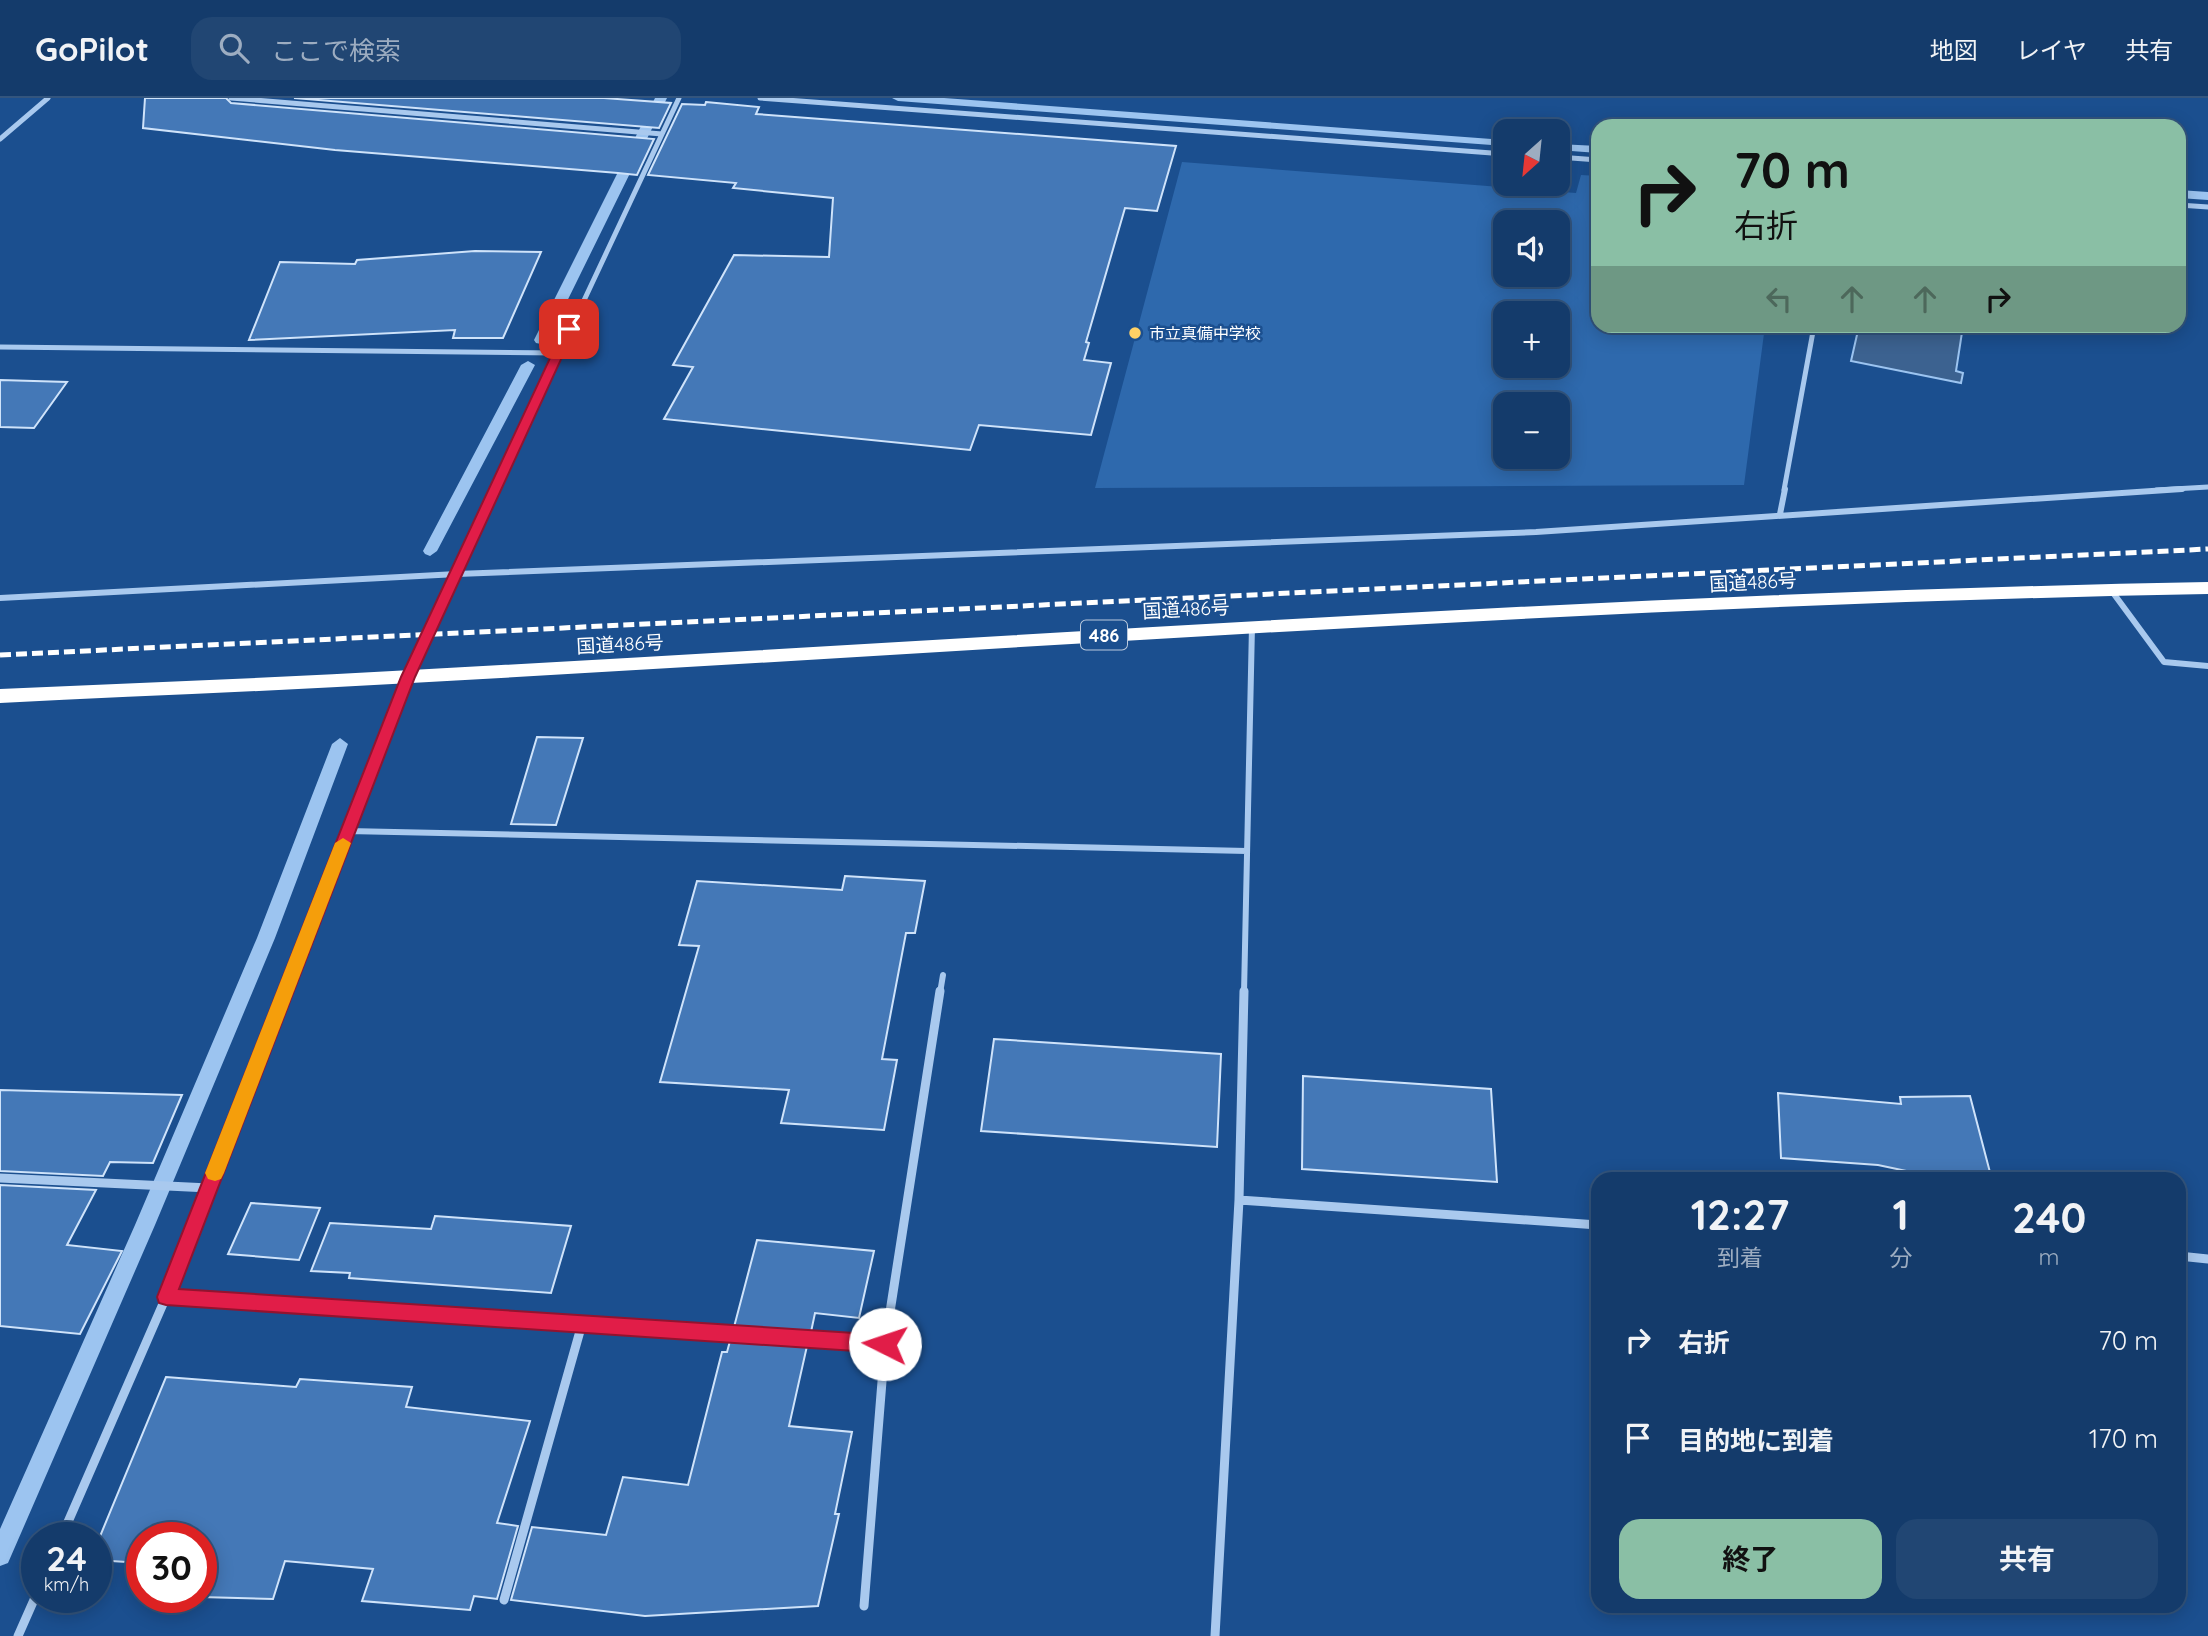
<!DOCTYPE html>
<html lang="ja">
<head>
<meta charset="utf-8">
<style>
	:root { --surface:#143b6b; --page:#214673; --text:#f1f3f6; --muted:#9dadc1; --line:#33557e; --accent:#8abfa5 }
	body { margin:0; font-family:Quicksand,"Noto Sans JP",sans-serif; background:var(--page); color:var(--text); height:100vh; display:flex; flex-direction:column; font-size:26px; white-space:nowrap }
	* { box-sizing:border-box; margin:0 }
	p { font-size:23px; color:var(--muted) }
	.icon { flex:none; width:38px; height:38px; fill:none; stroke:currentColor; stroke-width:2; stroke-linecap:round; stroke-linejoin:round }
	.map { position:relative; flex:1; overflow:hidden }
	.sheet { position:absolute; left:1591px; top:1074px; width:595px; height:441px; display:flex; flex-direction:column; background:var(--surface); border-radius:21px; box-shadow:0 4px 18px #0003,0 0 0 2px var(--line) }
	.sheet>* { flex:none }
	.banner { position:absolute; left:1591px; top:21px; width:595px; height:214px; border-radius:21px; box-shadow:0 4px 18px #0003,0 0 0 2px var(--line); background:#8abfa5; color:#111; overflow:hidden }
	.needle { width:46px; rotate:207deg }
	.tools { position:absolute; left:1493px; top:21px; display:grid; gap:14px }
	.tools a { display:grid; place-items:center; width:77px; height:77px; border-radius:14px; background:var(--surface); box-shadow:0 4px 18px #0003,0 0 0 2px var(--line); font-size:35px }
	.speed { position:absolute; left:21px; top:1424px; display:flex; gap:14px; font-size:35px; font-weight:700; text-align:center }
	.speed>* { display:grid; place-content:center; width:91px; height:91px; border-radius:50%; background:var(--surface); box-shadow:0 4px 18px #0003,0 0 0 2px var(--line); line-height:1 }
	.speed small { font-size:18px; font-weight:400 }
	.speed .limit { border:10px solid #d22; background:#fff; color:#111 }
	.pin { position:absolute; display:grid; place-items:center; width:60px; height:60px; color:#fff; margin:-30px; border-radius:14px; box-shadow:0 4px 10px #0006 }
	.me { position:absolute; width:77px; margin:-38px; rotate:274deg; stroke-linejoin:round; filter:drop-shadow(0 0 5px #0008) }
	.turn { display:flex; align-items:center; gap:24px; height:147px; padding:0 28px; font-size:32px }
	.turn .icon { width:91px; height:91px; stroke-width:2.5 }
	.turn b { display:block; font-size:49px; line-height:60px }
	.lanes { display:flex; align-items:center; height:66px; padding:0 28px; background:#0003; justify-content:center; gap:35px; direction:ltr }
	.lanes .off { opacity:.35 }
	.eta { display:flex; justify-content:space-evenly; align-items:center; height:119px; text-align:center }
	.eta b { font-size:42px; font-weight:700; line-height:49px }
	.primary-button { display:flex; gap:14px; margin-top:auto; padding:14px 28px }
	.primary-button a { flex:1; height:80px; border-radius:21px; background:var(--accent); color:#111; font-size:28px; font-weight:700; line-height:80px; text-align:center }
	.primary-button a+a { background:var(--page); color:var(--text) }
	ul { padding:0; list-style:none }
	li { display:flex; align-items:center; gap:21px; height:98px; padding:0 28px }
	li div { flex:1 }
	li b { display:block; font-size:26px }
	li em { font-style:normal }
	header { display:flex; align-items:center; gap:42px; box-sizing:border-box; height:98px; padding:0 35px; background:var(--surface); border-bottom:2px solid var(--line) }
	header strong { font-size:33px }
	nav { display:flex; gap:38px; margin-inline-start:auto; font-size:24px }
	.search { width:490px; height:63px; background:var(--page); display:flex; align-items:center; gap:18px; box-sizing:border-box; padding:0 24px; border-radius:21px; color:var(--muted); font-size:26px }
	.map>svg:first-child { display:block }
	.green { fill:#2e69ad; fill-rule:evenodd }
	.water { fill:#3c6290; stroke:#9cc4f0; stroke-width:2 }
	.lines { fill:none; stroke-linecap:round; stroke-linejoin:round }
	.stream { fill:#9cc4f0; fill-rule:evenodd }
	.building { fill:#4478b7; stroke:#cfe3fa; stroke-width:2 }
	.street-far2 { stroke:#a9c9ee; stroke-width:5 }
	.street-far1 { stroke:#a9c9ee; stroke-width:6 }
	.street { stroke:#a9c9ee; stroke-width:9 }
	.highway { fill:#fff; fill-rule:evenodd }
	.rail { stroke:#fff; stroke-width:5; stroke-dasharray:11 5; stroke-linecap:butt }
	.route { fill:#e11d48; stroke:#92132f; stroke-width:2 }
	.slow { fill:#f59e0b }
	.poi-dot { fill:#ffd166; stroke:#1b4f8f; stroke-width:2.5 }
	.labels { text-anchor:middle; dominant-baseline:central; stroke-width:5; stroke-linejoin:round; paint-order:stroke }
	.far-poi-label { font-size:16px; fill:#fff; stroke:#1b4f8f; text-anchor:start }
	.shield { fill:#1b4f8f; stroke:#bbcadd; stroke-width:2 }
	.shield-label { font-size:18px; font-weight:bold; fill:#fff }
	.street-label { font-size:19px; fill:#fff; stroke:#1b4f8f }
</style>
</head>
<body>
<header>
<strong>GoPilot</strong>
<div class="search"><svg class="icon" aria-label="search" viewBox="0 0 24 24"><circle cx="10" cy="10" r="6"/><path d="M15 15l6 6"/></svg>ここで検索</div>
<nav><a>地図</a><a>レイヤ</a><a>共有</a></nav>
</header>
<div class="map">
<svg width="2208" height="1538" viewBox="0 0 2208 1538">
	<rect width="100%" height="100%" fill="#1b4f8f"/>
	<!-- green -->
	<path class="green" d="M 1182,64 L 1576,95 L 1581,77 L 1598,78 L 1598,228 L 1765,228 L 1744,387 L 1095,390 ZM 1505,124 L 1558,124 L 1558,177 L 1505,177 ZM 1505,215 L 1558,215 L 1558,268 L 1505,268 ZM 1505,306 L 1558,306 L 1558,359 L 1505,359 Z"/>
	<!-- water -->
	<path class="water" d="M 1859,228 L 1963,228 L 1956,273 L 1963,275 L 1961,285 L 1851,263 Z"/>
	<g class="lines">
		<!-- stream -->
		<path class="stream" d="M 655,0 L 667,0 L 548,242 L 541,246 L 536,245 L 534,242 Z
			M 892,0 L 944,0 L 1505,42 L 1505,48 L 898,3 Z
			M 1558,46 L 1598,48 L 1598,55 L 1558,52 Z
			M 2179,92 L 2208,94 L 2208,102 L 2179,100 Z
			M 528,263 L 535,267 L 437,453 L 430,458 L 425,456 L 423,453 L 521,267 Z
			M 340,640 L 348,646 L 275,840 L 155,1127 L 8,1465 L 0,1468 L 0,1431 L 135,1127 L 257,840 L 332,646 Z"/>
	</g>
	<!-- building -->
	<path class="building" d="M 145,0 L 226,0 L 231,5 L 654,41 L 637,77 L 618,75 L 335,52 L 143,30 Z
		M 294,0 L 604,0 L 671,5 L 659,30 Z
		M 706,4 L 759,9 L 756,16 L 1176,48 L 1157,113 L 1125,110 L 1086,244 L 1089,245 L 1084,262 L 1111,265 L 1091,337 L 979,327 L 970,352 L 664,321 L 693,269 L 673,267 L 734,157 L 829,159 L 833,100 L 733,90 L 736,85 L 648,77 L 682,6 L 705,7 Z
		M 475,153 L 541,154 L 503,240 L 453,240 L 455,232 L 249,242 L 280,164 L 355,166 L 357,162 Z
		M 0,282 L 67,284 L 34,330 L 0,329 Z
		M 537,639 L 583,640 L 556,727 L 511,726 Z
		M 845,778 L 925,783 L 915,835 L 906,835 L 882,961 L 897,962 L 884,1032 L 781,1025 L 789,992 L 660,984 L 699,848 L 679,847 L 697,783 L 842,792 Z
		M 994,941 L 1221,956 L 1217,1049 L 981,1033 Z
		M 1303,978 L 1491,991 L 1497,1084 L 1302,1071 Z
		M 0,992 L 182,997 L 153,1065 L 110,1064 L 103,1078 L 0,1073 Z
		M 1778,995 L 1901,1006 L 1900,999 L 1970,998 L 1992,1082 L 1949,1082 L 1878,1067 L 1781,1060 Z
		M 0,1087 L 96,1092 L 67,1147 L 122,1153 L 80,1236 L 0,1228 Z
		M 251,1105 L 320,1110 L 299,1162 L 228,1156 Z
		M 435,1118 L 571,1128 L 551,1195 L 349,1180 L 350,1175 L 311,1173 L 330,1125 L 431,1131 Z
		M 757,1142 L 874,1153 L 859,1220 L 815,1215 L 811,1234 L 734,1229 Z
		M 730,1243 L 807,1248 L 789,1328 L 852,1334 L 835,1416 L 839,1416 L 818,1508 L 645,1518 L 511,1502 L 532,1429 L 606,1437 L 623,1379 L 688,1387 L 722,1254 L 727,1254 Z
		M 166,1279 L 296,1289 L 300,1281 L 412,1289 L 406,1309 L 530,1323 L 497,1425 L 518,1428 L 497,1501 L 474,1498 L 470,1512 L 362,1503 L 373,1471 L 285,1463 L 273,1501 L 201,1499 L 201,1440 L 142,1440 L 142,1465 L 96,1462 L 96,1448 Z"/>
	<g class="lines">
		<!-- street-far2 -->
		<path class="street-far2" d="M 231,0 L 662,36
			M 760,0 L 1505,56
			M 0,41 L 48,0
			M 1558,59 L 1598,62
			M 2179,107 L 2208,109
			M 0,249 L 558,255
			M 495,392 L 679,0
			M 1784,392 L 1814,228
			M 2156,392 L 2208,389"/>
		<!-- street-far1 -->
		<path class="street-far1" d="M 1780,416 L 1785,391
			M 2111,492 L 2164,564 L 2208,568
			M 0,500 L 457,476 L 1536,434 L 2182,391
			M 348,733 L 1247,753
			M 285,895 L 408,579 L 496,391
			M 940,895 L 943,877
			M 1244,895 L 1252,528"/>
		<!-- street -->
		<path class="street" d="M 0,1080 L 209,1090
			M 1239,1102 L 1598,1127
			M 2179,1158 L 2208,1161
			M 166,1199 L 885,1246 L 940,893
			M 61,1440 L 166,1199 L 285,893
			M 504,1502 L 582,1226
			M 864,1508 L 885,1246
			M 18,1538 L 37,1495
			M 1215,1538 L 1239,1102 L 1244,893"/>
		<!-- highway -->
		<path class="highway" d="M 2208,484 L 2208,496 C 1608,507 1010,552 411,585 C 274,593 137,598 0,605 L 0,591 C 137,585 274,580 411,572 C 1010,540 1608,495 2208,484 Z"/>
		<!-- rail -->
		<path class="rail" d="M 0,557 L 2208,451"/>
	</g>
	<!-- route -->
	<path class="route" d="M 565,228 L 575,231 L 415,579 L 179,1191 L 885,1237 L 892,1240 L 895,1246 L 892,1252 L 885,1255 L 166,1207 L 159,1205 L 157,1199 L 401,579 Z"/>
	<!-- slow -->
	<path class="slow" d="M 343,740 L 351,745 L 224,1075 L 221,1081 L 215,1083 L 208,1081 L 205,1075 L 335,745 Z"/>
	<!-- markers -->
	<circle class="poi-dot" cx="1135" cy="235" r="7"/>
	<g class="labels">
		<!-- far-poi labels -->
		<g class="far-poi-label">
			<text x="1149" y="235">市立真備中学校</text>
		</g>
		<!-- shield labels -->
		<rect class="shield" x="1081" y="522.5" width="46" height="29" rx="5"/>
		<g class="shield-label">
			<text x="1104" y="537">486</text>
		</g>
		<!-- street labels -->
		<g class="street-label">
			<text transform="translate(1753 484) rotate(-3)">国道486号</text>
			<text transform="translate(1186 511) rotate(-3)">国道486号</text>
			<text transform="translate(620 546) rotate(-3)">国道486号</text>
		</g>
	</g>
</svg>
<div class="tools">
<a><svg class="needle" viewBox="-14 -14 28 28"><path d="M0-13l5 13h-10z" fill="#e53935"/><path d="M0 13l5-13h-10z" fill="#9dadc1"/></svg></a>
<a><svg class="icon" aria-label="sound" viewBox="0 0 24 24"><path d="M4 9h4l5-4v14l-5-4H4zM17 9q2 3 0 6"/></svg></a>
<a>+</a>
<a>−</a>
</div>
<div class="speed"><div>24<small>km/h</small></div><div class="limit">30</div></div>
<div class="pin" style="left:569px;top:231px;background:#d93025"><svg class="icon" aria-label="arrive" viewBox="0 0 24 24"><path d="M6 21V4h12l-3 4 3 4H6"/></svg></div>
<svg class="me" style="left:885px;top:1246px" viewBox="-20 -20 40 40"><circle r="19" fill="#fff"/><path d="M0-13L10 11 0 6-10 11z" fill="#e11d48"/></svg>
<div class="banner">
<div class="turn"><svg class="icon" aria-label="right" viewBox="0 0 24 24"><path d="M7 20v-9h11M14 6l5 5-5 5"/></svg><div><b>70 m</b>右折</div></div>
<div class="lanes"><svg class="icon off" aria-label="left" viewBox="0 0 24 24"><path d="M17 20v-9H6M10 6l-5 5 5 5"/></svg><svg class="icon off" aria-label="ahead" viewBox="0 0 24 24"><path d="M12 20V5M6 11l6-6 6 6"/></svg><svg class="icon off" aria-label="ahead" viewBox="0 0 24 24"><path d="M12 20V5M6 11l6-6 6 6"/></svg><svg class="icon" aria-label="right" viewBox="0 0 24 24"><path d="M7 20v-9h11M14 6l5 5-5 5"/></svg></div>
</div>
<section class="sheet">
<div class="eta">
<div><b>12:27</b><p>到着</p></div>
<div><b>1</b><p>分</p></div>
<div><b>240</b><p>m</p></div>
</div>
<ul>
<li><svg class="icon" aria-label="right" viewBox="0 0 24 24"><path d="M7 20v-9h11M14 6l5 5-5 5"/></svg><div><b>右折</b></div><em>70 m</em></li>
<li><svg class="icon" aria-label="arrive" viewBox="0 0 24 24"><path d="M6 21V4h12l-3 4 3 4H6"/></svg><div><b>目的地に到着</b></div><em>170 m</em></li>
</ul>
<div class="primary-button"><a>終了</a><a>共有</a></div>
</section>
</div>
</body>
</html>
